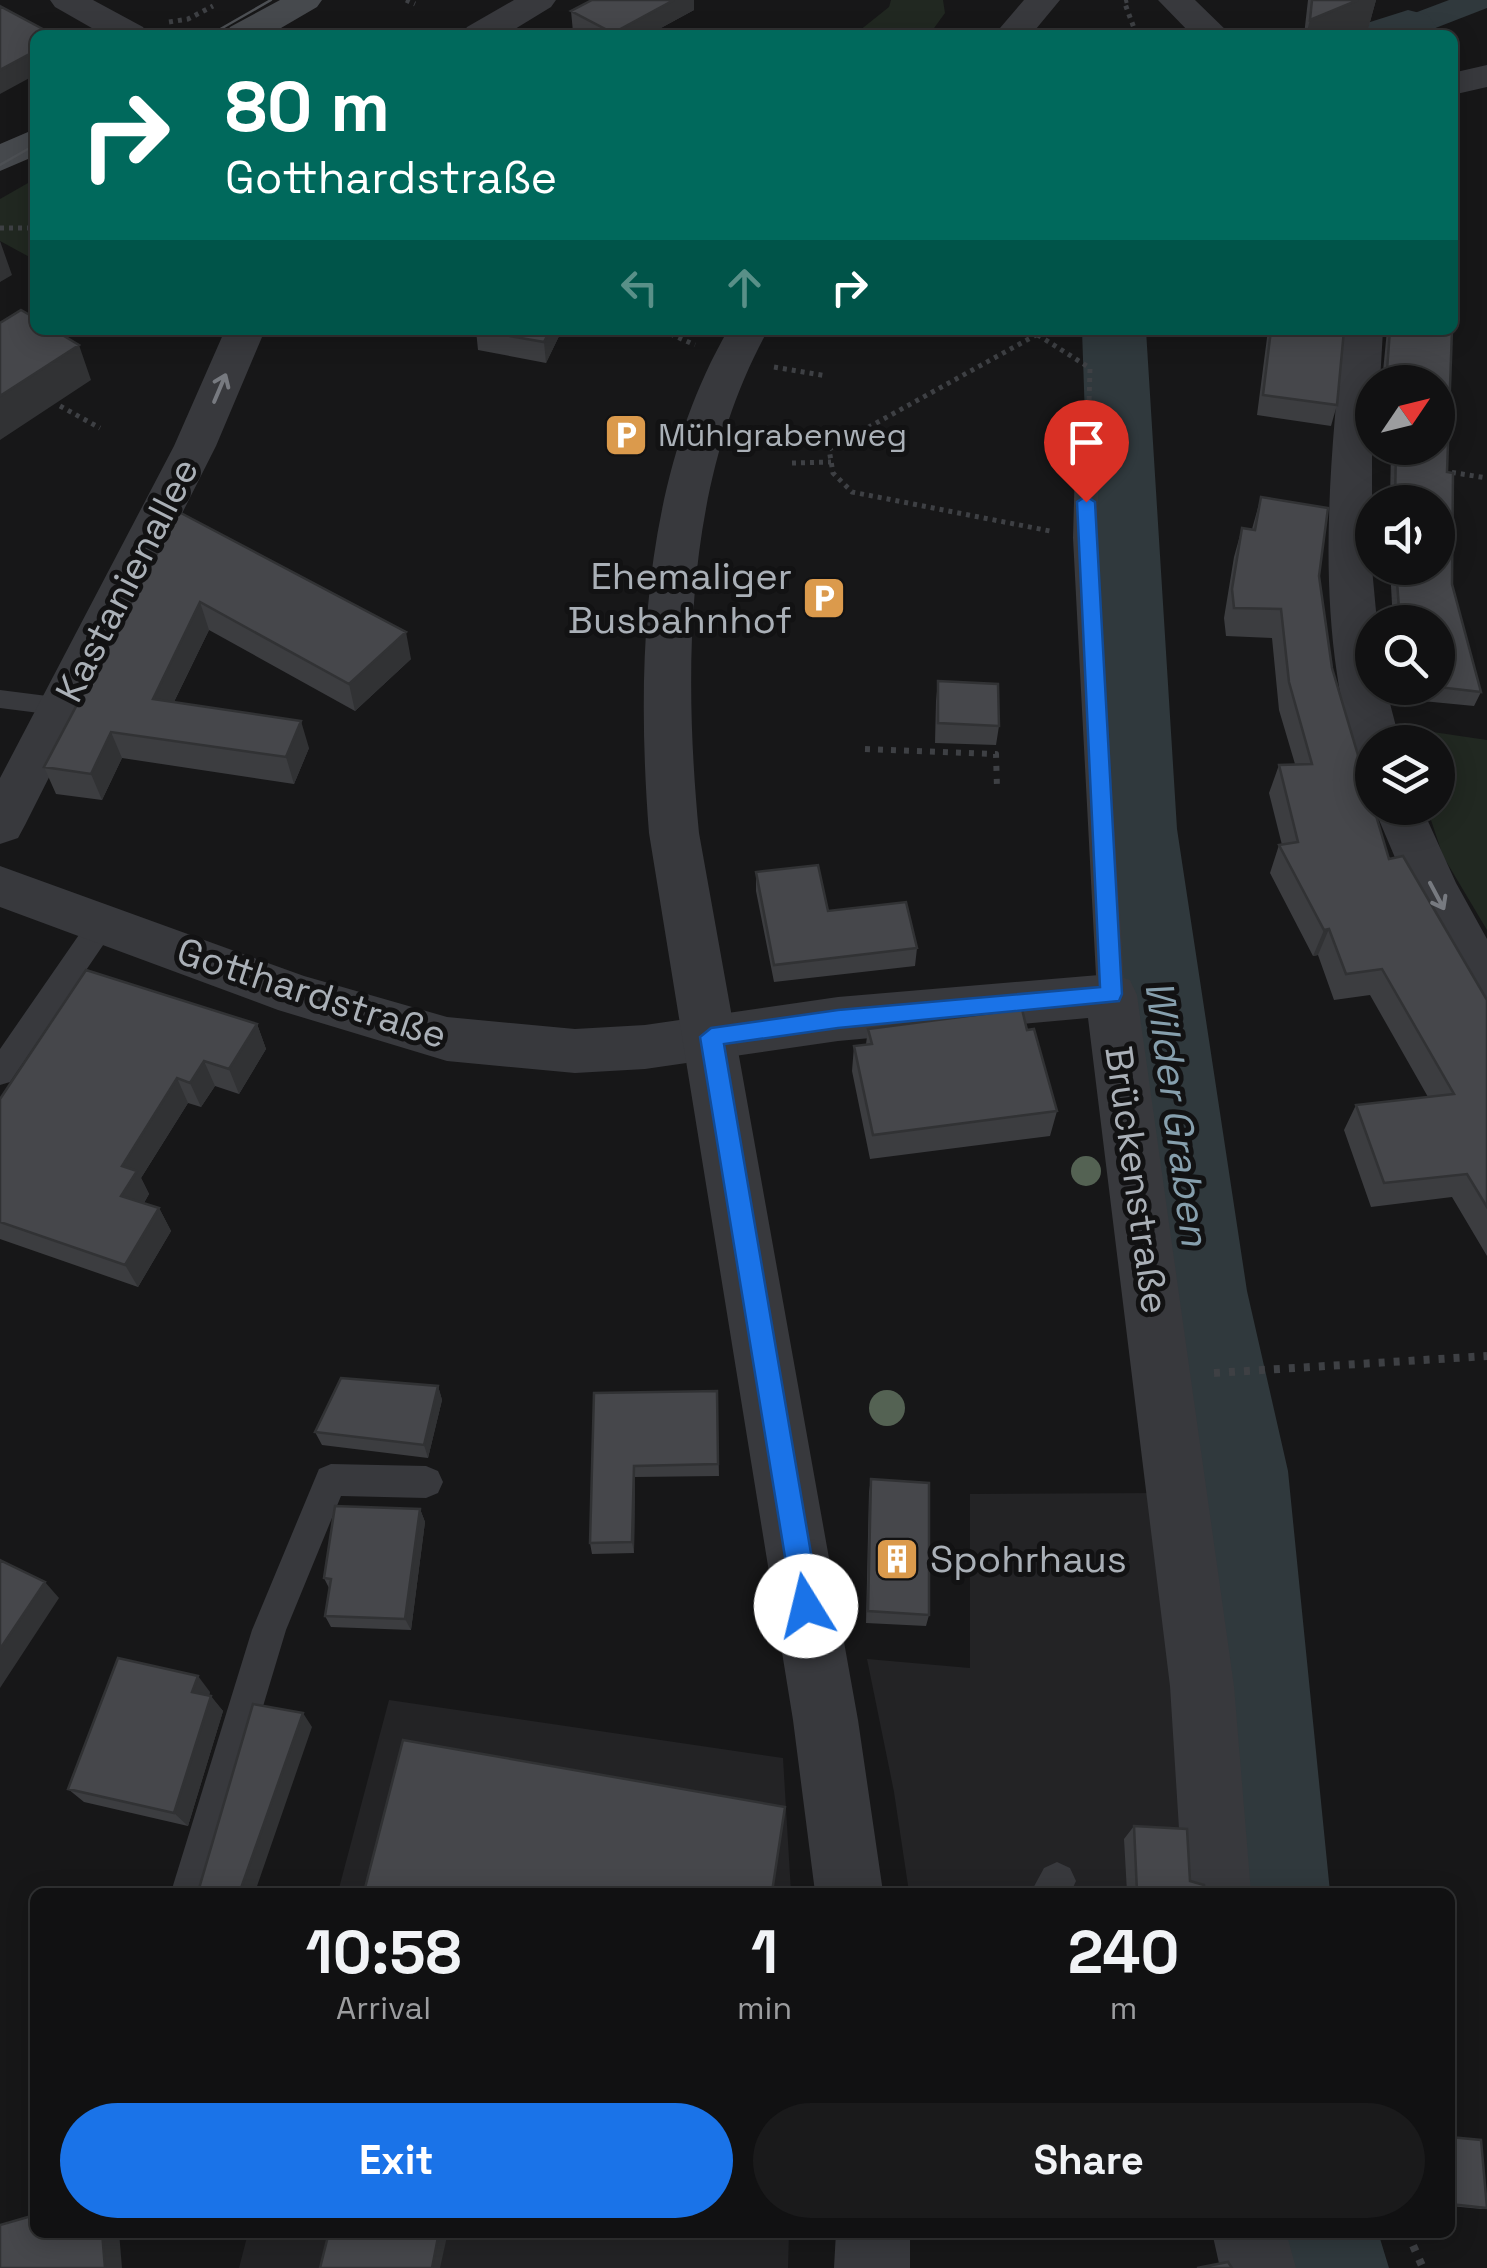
<!DOCTYPE html>
<html lang="en">
<head>
<meta charset="utf-8">
<style>
	:root { --surface:#111112; --page:#1a1a1b; --text:#f1f3f6; --muted:#9c9d9f; --line:#303132; --accent:#1a73e8 }
	body { margin:0; font-family:"Space Grotesk",sans-serif; background:var(--page); color:var(--text); height:100vh; display:flex; flex-direction:column; font-size:38px; white-space:nowrap }
	* { box-sizing:border-box; margin:0 }
	p { font-size:32px; color:var(--muted) }
	.icon { flex:none; width:55px; height:55px; fill:none; stroke:currentColor; stroke-width:2; stroke-linecap:round; stroke-linejoin:round }
	.map { position:relative; flex:1; overflow:hidden }
	.panel { position:absolute; left:30px; top:1888px; width:1425px; height:350px; display:flex; flex-direction:column; background:var(--surface); border-radius:15px; box-shadow:0 5px 25px #0003,0 0 0 2px var(--line) }
	.panel>* { flex:none }
	.banner { position:absolute; left:30px; top:30px; width:1428px; height:305px; border-radius:15px; box-shadow:0 5px 25px #0003,0 0 0 2px var(--line); background:#00695c; color:#fff; overflow:hidden }
	.needle { width:65px; rotate:55deg }
	.controls { position:absolute; left:1355px; top:365px; display:grid; gap:20px }
	.controls a { display:grid; place-items:center; width:100px; height:100px; border-radius:50%; background:var(--surface); box-shadow:0 5px 25px #0003,0 0 0 2px var(--line); font-size:50px }
	.pin { position:absolute; display:grid; place-items:center; width:85px; height:85px; color:#fff; margin:-102px -42px; border-radius:50% 50% 50% 0; rotate:-45deg; box-shadow:0 0 10px #0007 }
	.pin .icon { rotate:45deg }
	.me { position:absolute; width:110px; margin:-55px; rotate:351deg; stroke-linejoin:round; filter:drop-shadow(0 0 8px #0008) }
	.turn { display:flex; align-items:center; gap:35px; height:210px; padding:0 30px; font-size:45px }
	.turn .icon { width:130px; height:130px; stroke-width:2.5 }
	.turn b { display:block; font-size:70px; line-height:85px }
	.lanes { display:flex; align-items:center; height:95px; padding:0 30px; background:#0003; justify-content:center; gap:50px; direction:ltr }
	.lanes .off { opacity:.35 }
	.eta { display:flex; justify-content:space-evenly; align-items:center; height:170px; text-align:center }
	.eta b { font-size:60px; font-weight:700; line-height:70px }
	.button { display:flex; gap:20px; margin-top:auto; padding:20px 30px }
	.button a { flex:1; height:115px; border-radius:60px; background:var(--accent); color:#fff; font-size:40px; font-weight:700; line-height:115px; text-align:center }
	.button a+a { background:var(--page); color:var(--text) }
	.map>svg:first-child { display:block }
	.built { fill:#232325 }
	.green { fill:#212821 }
	.lines { fill:none; stroke-linecap:round; stroke-linejoin:round }
	.canal { fill:#30393d; fill-rule:evenodd }
	.river { fill:#30393d; fill-rule:evenodd }
	.path-far2 { stroke:#3e4044; stroke-width:5; stroke-dasharray:4 5; stroke-linecap:butt }
	.path-far1 { stroke:#3e4044; stroke-width:6; stroke-dasharray:5 8; stroke-linecap:butt }
	.path { stroke:#3e4044; stroke-width:8; stroke-dasharray:6 9; stroke-linecap:butt }
	.service { fill:#38393d; fill-rule:evenodd }
	.minor { fill:#38393d; fill-rule:evenodd }
	.tertiary { fill:#38393d; fill-rule:evenodd }
	.secondary { fill:#46494d; fill-rule:evenodd }
	.tram { stroke:#4d5054; stroke-width:2.5 }
	.tree { fill:#546253 }
	.wall { fill:#3c3d40 }
	.shaded-wall { fill:#313234 }
	.building { fill:#46474b; stroke:#313234; stroke-width:2.5 }
	.oneway { stroke:#777a80 }
	.route { fill:#1a73e8; stroke:#114b97; stroke-width:2.5 }
	.labels { text-anchor:middle; dominant-baseline:central; stroke-width:10; stroke-linejoin:round; paint-order:stroke }
	.far-poi-label { font-size:32px; fill:#aab0b7; stroke:#121213; text-anchor:start }
	.poi-label { font-size:38px; fill:#aab0b7; stroke:#121213; text-anchor:end }
	.street-label { font-size:38px; fill:#aab0b7; stroke:#121213 }
	.water-label { font-size:40px; font-style:italic; fill:#869fad; stroke:#121213 }
</style>
</head>
<body>
<div class="map">
<svg width="1487" height="2268" viewBox="0 0 1487 2268">
	<rect width="100%" height="100%" fill="#171718"/>
	<!-- built -->
	<path class="built" d="M 1165,1493 L 1196,1892 L 909,1892 L 894,1792 L 867,1659 L 970,1668 L 970,1494 Z
		M 389,1700 L 783,1758 L 791,1892 L 338,1892 Z
		M 248,2233 L 789,2233 L 788,2268 L 239,2268 Z"/>
	<!-- green -->
	<path class="green" d="M 891,0 L 943,0 L 945,13 L 929,35 L 854,35 L 889,7 Z
		M 35,179 L 35,260 L 0,241 L 0,199 Z
		M 1399,727 L 1487,740 L 1487,930 L 1443,856 L 1427,808 L 1438,808 L 1438,742 L 1405,742 Z"/>
	<g class="lines">
		<!-- canal -->
		<path class="canal" d="M 1449,0 L 1487,0 L 1487,8 L 1420,34 L 1396,34 L 1391,27 L 1396,20 Z"/>
		<!-- river -->
		<path class="river" d="M 1408,10 L 1428,15 L 1436,27 L 1431,35 L 1359,35 L 1367,23 Z
			M 1082,330 L 1146,330 L 1177,829 L 1247,1291 L 1288,1471 L 1330,1892 L 1222,1892 L 1190,1471 L 1155,1291 L 1099,829 Z
			M 1260,2232 L 1378,2232 L 1389,2268 L 1269,2268 Z"/>
		<!-- path-far2 -->
		<path class="path-far2" d="M 406,0 L 415,4
			M 1128,0 L 1124,1 L 1134,28
			M 169,22 L 188,19 L 213,6
			M 0,228 L 35,228
			M 662,330 L 695,345
			M 1030,330 L 1090,368 L 1088,440
			M 1045,330 L 829,449 L 833,473 L 852,492 L 1050,531
			M 774,367 L 827,376
			M 60,406 L 100,428
			M 792,463 L 831,462
			M 1443,471 L 1487,478"/>
		<!-- path-far1 -->
		<path class="path-far1" d="M 865,749 L 996,754 L 997,788"/>
		<!-- path -->
		<path class="path" d="M 1214,1373 L 1487,1356
			M 1407,2232 L 1423,2268"/>
		<!-- service -->
		<path class="service" d="M 1087,458 L 1099,466 L 1097,538 L 1125,995 L 1121,1003 L 1111,1007 L 1101,1003 L 1097,995 L 1073,538 L 1075,466 Z
			M 0,690 L 63,698 L 72,700 L 76,707 L 72,714 L 63,716 L 0,708 Z
			M 102,913 L 112,916 L 116,924 L 112,932 L 10,1082 L 0,1085 L 0,1049 L 92,916 Z
			M 331,1464 L 426,1466 L 438,1471 L 443,1482 L 438,1493 L 426,1498 L 341,1496 L 286,1630 L 207,1892 L 171,1892 L 252,1630 L 319,1469 Z
			M 1057,1862 L 1070,1868 L 1076,1881 L 1071,1892 L 1031,1892 L 1044,1868 Z"/>
		<!-- minor -->
		<path class="minor" d="M 50,0 L 93,0 L 143,27 L 148,35 L 104,35 L 55,7 Z
			M 514,0 L 556,0 L 551,7 L 505,35 L 462,35 L 467,27 Z
			M 1158,0 L 1195,0 L 1231,35 L 1192,35 Z
			M 1487,65 L 1487,87 L 1452,95 L 1452,73 Z
			M 225,330 L 265,330 L 216,446 L 25,825 L 18,838 L 0,844 L 0,778 L 174,446 Z
			M 1343,330 L 1383,330 L 1380,382 L 1372,382 L 1372,568 L 1377,622 L 1372,622 L 1372,688 L 1386,688 L 1400,742 L 1372,742 L 1372,759 L 1359,755 C 1346,731 1341,701 1337,674 C 1320,559 1332,445 1343,330 Z
			M 1374,808 L 1422,808 L 1456,883 L 1487,939 L 1487,1008 L 1468,1002 L 1407,886 Z
			M 0,866 L 304,976 L 447,1017 L 575,1029 L 645,1025 L 838,997 L 1111,974 L 1130,980 L 1137,995 L 1234,1686 L 1251,1892 L 1183,1892 L 1170,1686 L 1088,1018 L 838,1041 L 645,1069 L 575,1073 L 447,1061 L 278,1010 L 0,907 Z
			M 1212,2232 L 1286,2232 L 1296,2268 L 1220,2268 Z"/>
		<!-- tertiary -->
		<path class="tertiary" d="M 1024,0 L 1060,0 L 1031,35 L 994,35 Z
			M 728,330 L 768,330 C 685,480 683,667 699,833 L 858,1720 L 883,1892 L 815,1892 L 793,1720 L 649,833 C 636,666 642,479 728,330 Z
			M 836,2232 L 910,2232 L 910,2268 L 834,2268 Z"/>
		<!-- secondary -->
		<path class="secondary" d="M 280,0 L 322,0 L 317,7 L 269,35 L 225,35 L 230,27 Z
			M 35,129 L 35,156 L 0,171 L 0,144 Z"/>
		<!-- tram -->
		<path class="tram" d="M 210,35 L 271,0
			M 0,165 L 35,145"/>
	</g>
	<!-- trees -->
	<g class="tree">
		<circle cx="1086" cy="1171" r="15"/>
		<circle cx="887" cy="1408" r="18"/>
	</g>
	<!-- wall -->
	<path class="wall" d="M 592,0 L 694,0 L 694,10 L 648,35 L 579,35 L 573,32 L 571,11 Z
		M 1308,0 L 1376,0 L 1368,29 L 1355,35 L 1304,35 Z
		M 476,330 L 562,330 L 546,363 L 478,350 Z
		M 1268,330 L 1344,330 L 1337,405 L 1331,426 L 1257,415 Z
		M 1387,330 L 1452,330 L 1447,472 L 1452,584 L 1481,692 L 1474,706 L 1412,700 L 1410,688 L 1438,688 L 1438,622 L 1393,622 L 1390,568 L 1438,568 L 1438,502 L 1390,502 L 1391,448 L 1438,448 L 1438,382 L 1382,382 Z
		M 1261,497 L 1319,576 L 1332,668 L 1389,859 L 1487,1000 L 1487,1256 L 1452,1197 L 1371,1207 L 1344,1130 L 1356,1105 L 1428,1097 L 1370,995 L 1334,1000 L 1318,955 L 1313,956 L 1270,873 L 1279,845 L 1282,845 L 1269,793 L 1279,765 L 1295,764 L 1279,710 L 1272,638 L 1226,636 L 1224,618 L 1234,557 L 1242,528 L 1252,529 Z
		M 179,512 L 411,659 L 355,711 L 209,630 L 174,702 L 309,748 L 294,784 L 122,758 L 102,800 L 56,794 L 44,767 Z
		M 938,681 L 999,726 L 996,745 L 935,743 L 936,701 Z
		M 756,872 L 828,911 L 917,948 L 915,966 L 774,982 L 756,891 Z
		M 257,1024 L 266,1049 L 239,1094 L 215,1086 L 201,1107 L 188,1103 L 141,1178 L 149,1194 L 144,1203 L 159,1208 L 171,1231 L 138,1287 L 0,1239 L 0,1099 Z
		M 868,1029 L 1057,1111 L 1050,1136 L 870,1159 L 852,1071 L 854,1046 L 866,1044 Z
		M 438,1386 L 442,1400 L 428,1458 L 322,1445 L 315,1432 Z
		M 717,1391 L 719,1476 L 635,1477 L 634,1553 L 592,1554 L 590,1543 L 594,1393 Z
		M 871,1479 L 929,1615 L 926,1626 L 866,1623 L 869,1492 Z
		M 420,1509 L 425,1522 L 411,1630 L 331,1627 L 325,1616 L 329,1588 L 324,1578 Z
		M 210,1692 L 209,1695 L 223,1711 L 188,1826 L 84,1802 L 68,1789 Z
		M 1134,1826 L 1190,1881 L 1205,1892 L 1127,1892 L 1124,1839 Z
		M 1450,2137 L 1487,2208 L 1481,2209 L 1450,2206 Z"/>
	<!-- shaded-wall -->
	<path class="shaded-wall" d="M 674,0 L 694,0 L 694,10 L 648,35 L 613,35 L 613,33 Z
		M 1358,0 L 1376,0 L 1368,29 L 1355,35 L 1306,35 L 1310,20 Z
		M 35,51 L 35,75 L 0,94 L 0,70 Z
		M 0,241 L 12,275 L 0,282 Z
		M 550,330 L 562,330 L 546,363 L 544,342 Z
		M 79,345 L 91,380 L 0,440 L 0,396 Z
		M 200,602 L 209,630 L 162,726 L 153,699 Z
		M 406,632 L 411,659 L 355,711 L 349,684 Z
		M 301,721 L 309,748 L 294,784 L 286,757 Z
		M 111,732 L 122,758 L 102,800 L 91,774 Z
		M 1329,929 L 1318,955 L 1313,956 L 1324,930 Z
		M 257,1024 L 266,1049 L 239,1094 L 229,1069 Z
		M 204,1061 L 215,1086 L 201,1107 L 190,1083 Z
		M 177,1078 L 188,1103 L 141,1178 L 149,1194 L 134,1219 L 121,1196 L 122,1166 Z
		M 159,1208 L 171,1231 L 138,1287 L 125,1265 Z
		M 438,1386 L 442,1400 L 428,1458 L 424,1445 Z
		M 634,1466 L 635,1477 L 634,1553 L 632,1542 Z
		M 420,1509 L 425,1522 L 411,1630 L 405,1619 Z
		M 45,1582 L 59,1598 L 0,1688 L 0,1649 Z
		M 198,1676 L 210,1692 L 205,1707 L 192,1692 Z
		M 211,1696 L 223,1711 L 188,1826 L 174,1813 Z
		M 303,1713 L 312,1727 L 255,1892 L 241,1892 L 240,1891 Z
		M 102,2232 L 119,2232 L 122,2268 L 105,2268 Z
		M 439,2232 L 448,2232 L 440,2268 L 432,2268 Z"/>
	<!-- building -->
	<path class="building" d="M 592,0 L 674,0 L 613,33 L 571,11 Z
		M 1312,0 L 1358,0 L 1310,20 Z
		M 0,6 L 54,35 L 35,35 L 35,51 L 0,70 Z
		M 1452,177 L 1457,178 L 1452,308 Z
		M 21,310 L 35,318 L 35,330 L 54,330 L 79,345 L 0,396 L 0,323 Z
		M 476,330 L 550,330 L 544,342 Z
		M 1271,330 L 1344,330 L 1337,405 L 1263,395 Z
		M 1390,330 L 1452,330 L 1447,472 L 1453,473 L 1452,584 L 1481,692 L 1438,687 L 1438,622 L 1400,622 L 1396,568 L 1438,568 L 1438,502 L 1395,502 L 1396,448 L 1438,448 L 1438,382 L 1388,382 L 1387,370 Z
		M 1261,497 L 1328,508 L 1319,576 L 1332,668 L 1389,859 L 1403,856 L 1487,1000 L 1487,1207 L 1467,1174 L 1384,1183 L 1356,1105 L 1454,1094 L 1382,969 L 1346,974 L 1329,929 L 1324,930 L 1279,845 L 1298,842 L 1279,765 L 1312,764 L 1289,682 L 1281,609 L 1234,608 L 1232,589 L 1242,528 L 1255,530 Z
		M 179,512 L 406,632 L 349,684 L 200,602 L 153,699 L 301,721 L 286,757 L 111,732 L 91,774 L 44,767 Z
		M 938,681 L 998,684 L 999,726 L 938,723 Z
		M 818,865 L 828,911 L 906,902 L 917,948 L 774,965 L 756,872 Z
		M 86,970 L 257,1024 L 229,1069 L 204,1061 L 190,1083 L 177,1078 L 122,1166 L 137,1171 L 121,1196 L 159,1208 L 125,1265 L 0,1222 L 0,1099 Z
		M 1022,1009 L 1027,1030 L 1034,1029 L 1057,1111 L 873,1135 L 854,1046 L 872,1044 L 868,1029 Z
		M 341,1378 L 438,1386 L 424,1445 L 315,1432 Z
		M 717,1391 L 718,1464 L 634,1466 L 632,1542 L 590,1543 L 594,1393 Z
		M 871,1479 L 929,1483 L 929,1615 L 868,1611 Z
		M 335,1506 L 420,1509 L 405,1619 L 325,1616 L 331,1579 L 324,1578 Z
		M 0,1560 L 45,1582 L 0,1649 Z
		M 118,1658 L 198,1676 L 192,1692 L 211,1696 L 174,1813 L 68,1789 Z
		M 253,1704 L 303,1713 L 240,1891 L 248,1892 L 198,1892 Z
		M 403,1740 L 785,1807 L 772,1892 L 364,1892 Z
		M 1134,1826 L 1187,1829 L 1190,1881 L 1204,1885 L 1205,1892 L 1137,1892 Z
		M 1450,2137 L 1481,2140 L 1487,2208 L 1450,2204 Z
		M 35,2215 L 35,2232 L 102,2232 L 105,2268 L 0,2268 L 0,2225 Z
		M 329,2232 L 439,2232 L 432,2268 L 320,2268 Z
		M 1228,2262 L 1232,2268 L 1197,2268 Z"/>
	<!-- one-way arrows -->
	<defs><path id="oneway-shaft" d="M-6 0H5M1.5-3L5.5 0L1.5 3" fill="none" stroke-width="1.6" stroke-linecap="round" stroke-linejoin="round" transform="scale(2.5)"/></defs>
	<g class="oneway">
		<use href="#oneway-shaft" transform="translate(220 388) rotate(-67)"/>
		<use href="#oneway-shaft" transform="translate(1437 896) rotate(62)"/>
	</g>
	<!-- route -->
	<path class="route" d="M 1086,496 L 1095,502 L 1122,994 L 1119,1001 L 838,1028 L 724,1044 L 820,1606 L 816,1615 L 806,1618 L 797,1615 L 793,1606 L 700,1037 L 711,1028 L 838,1010 L 1100,987 L 1077,502 Z"/>
	<!-- icons -->
	<defs>
		<g id="parking-square" transform="scale(2.25)"><rect x="-9" y="-9" width="18" height="18" rx="4" fill="#db9a4c" stroke="#121213"/><path d="M-3.5-5.5H1a3.5 3.5 0 0 1 0 7H-1V5.5H-3.5ZM-1-3.4V-.6H.8a1.4 1.4 0 0 0 0-2.8Z" fill="#fff"/></g>
		<g id="building-square" transform="scale(2.25)"><rect x="-9" y="-9" width="18" height="18" rx="4" fill="#db9a4c" stroke="#121213"/><path d="M-4-6H4V6H1V3H-1V6H-4ZM-2.5-4.3h1.7v1.8h-1.7ZM.8-4.3h1.7v1.8H.8ZM-2.5-1h1.7V.8h-1.7ZM.8-1h1.7V.8H.8Z" fill="#fff"/></g>
	</defs>
	<g fill-rule="evenodd">
		<use href="#parking-square" x="626" y="435"/>
		<use href="#parking-square" x="824" y="598"/>
		<use href="#building-square" x="897" y="1559"/>
	</g>
	<g class="labels">
		<!-- far-poi labels -->
		<g class="far-poi-label">
			<text x="658" y="435">Mühlgrabenweg</text>
		</g>
		<!-- poi labels -->
		<g class="poi-label">
			<text x="792" y="576">Ehemaliger<tspan x="792" dy="44">Busbahnhof</tspan></text>
			<text x="930" y="1559" text-anchor="start">Spohrhaus</text>
		</g>
		<!-- street labels -->
		<g class="street-label">
			<text transform="translate(127 580) rotate(-63)">Kastanienallee</text>
			<text transform="translate(312 993) rotate(18)">Gotthardstraße</text>
			<text transform="translate(1137 1180) rotate(82)">Brückenstraße</text>
		</g>
		<!-- water labels -->
		<g class="water-label">
			<text transform="translate(1177 1113) rotate(82)">Wilder Graben</text>
		</g>
	</g>
</svg>
<div class="controls">
<a><svg class="needle" viewBox="-14 -14 28 28"><path d="M0-13l5 13h-10z" fill="#e53935"/><path d="M0 13l5-13h-10z" fill="#9c9d9f"/></svg></a>
<a><svg class="icon" aria-label="sound" viewBox="0 0 24 24"><path d="M4 9h4l5-4v14l-5-4H4zM17 9q2 3 0 6"/></svg></a>
<a><svg class="icon" aria-label="search" viewBox="0 0 24 24"><circle cx="10" cy="10" r="6"/><path d="M15 15l6 6"/></svg></a>
<a><svg class="icon" aria-label="layers" viewBox="0 0 24 24"><path d="M12 4l9 5-9 5-9-5zM3 14l9 5 9-5"/></svg></a>
</div>
<div class="pin" style="left:1086px;top:502px;background:#d93025"><svg class="icon" aria-label="arrive" viewBox="0 0 24 24"><path d="M6 21V4h12l-3 4 3 4H6"/></svg></div>
<svg class="me" style="left:806px;top:1606px" viewBox="-20 -20 40 40"><circle r="19" fill="#fff"/><path d="M0-13L10 11 0 6-10 11z" fill="#1a73e8"/></svg>
<div class="banner">
<div class="turn"><svg class="icon" aria-label="right" viewBox="0 0 24 24"><path d="M7 20v-9h11M14 6l5 5-5 5"/></svg><div><b>80 m</b>Gotthardstraße</div></div>
<div class="lanes"><svg class="icon off" aria-label="left" viewBox="0 0 24 24"><path d="M17 20v-9H6M10 6l-5 5 5 5"/></svg><svg class="icon off" aria-label="ahead" viewBox="0 0 24 24"><path d="M12 20V5M6 11l6-6 6 6"/></svg><svg class="icon" aria-label="right" viewBox="0 0 24 24"><path d="M7 20v-9h11M14 6l5 5-5 5"/></svg></div>
</div>
<section class="panel">
<div class="eta">
<div><b>10:58</b><p>Arrival</p></div>
<div><b>1</b><p>min</p></div>
<div><b>240</b><p>m</p></div>
</div>
<div class="button"><a>Exit</a><a>Share</a></div>
</section>
</div>
</body>
</html>
